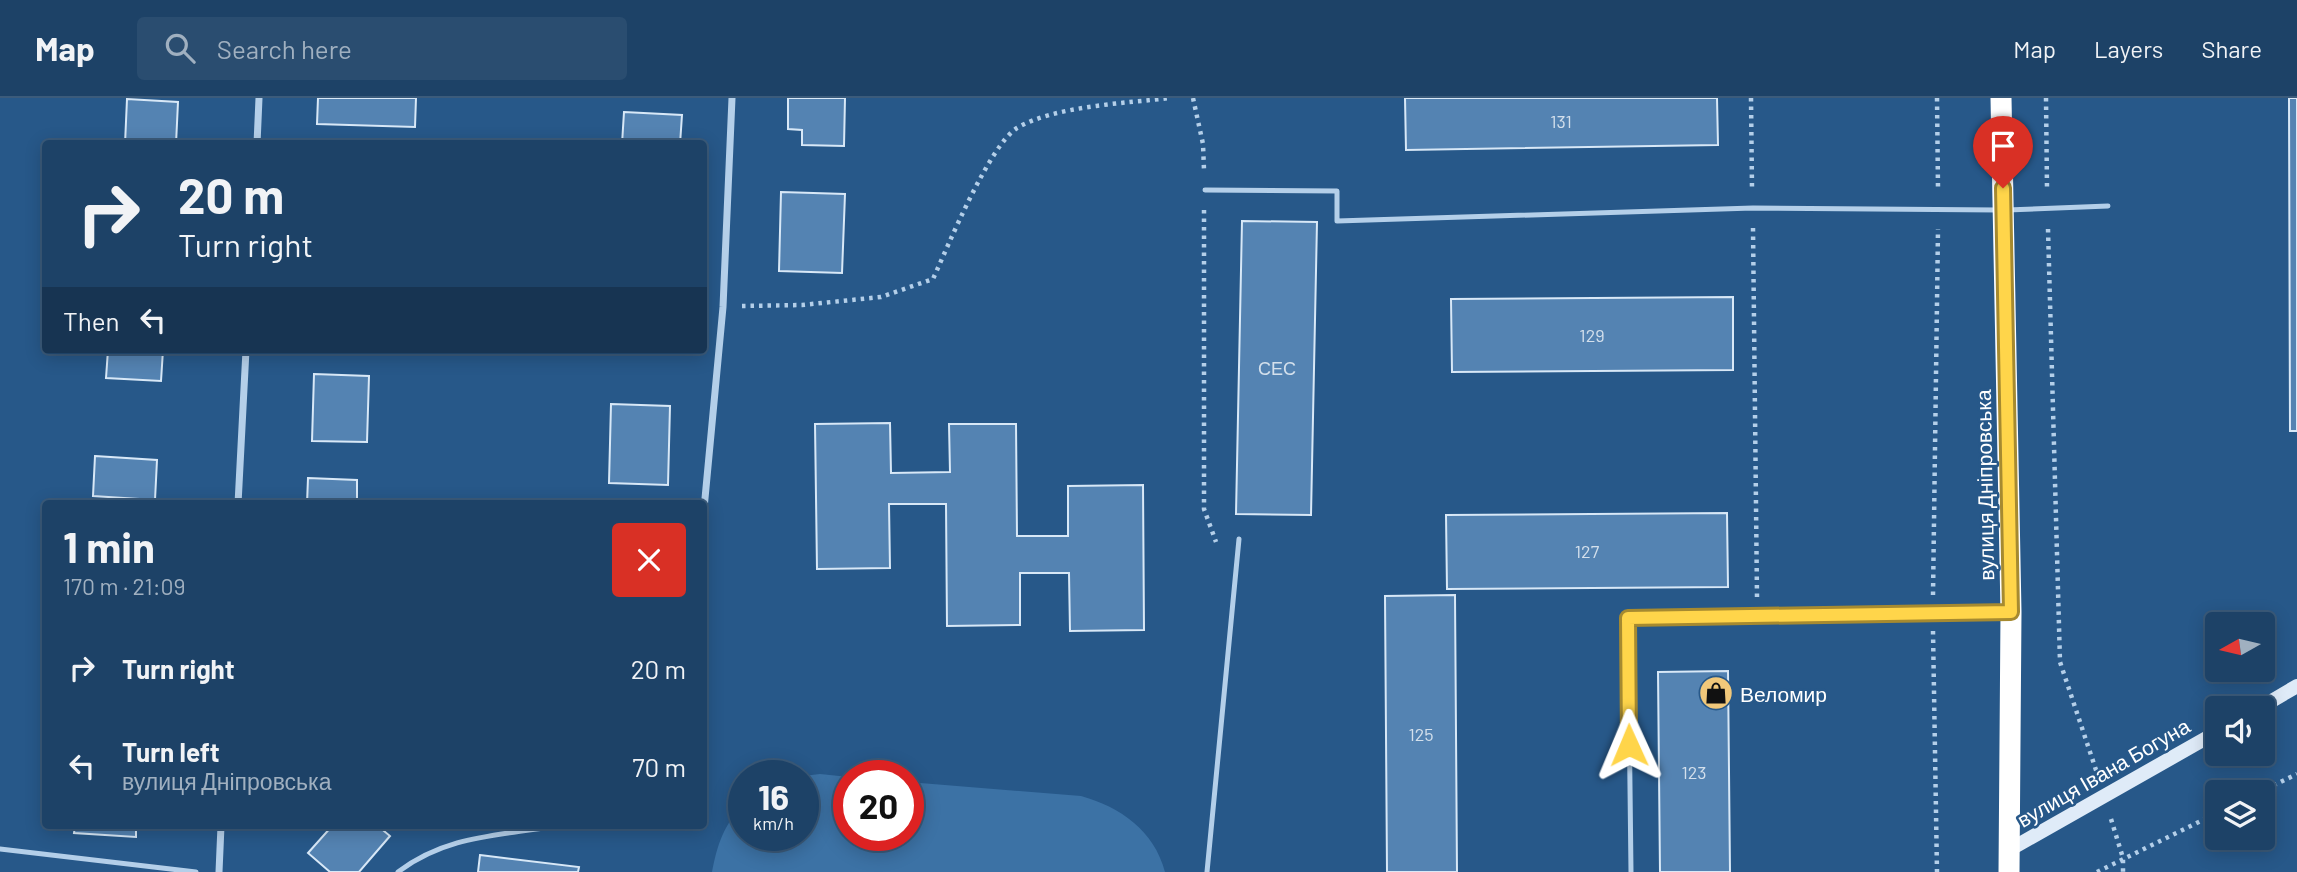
<!DOCTYPE html>
<html lang="en">
<head>
<meta charset="utf-8">
<style>
	:root { --surface:#1d4267; --page:#2a4d70; --text:#f1f3f6; --muted:#a0b0c0; --line:#3b5b7b }
	body { margin:0; font-family:Barlow,sans-serif; background:var(--page); color:var(--text); height:100vh; display:flex; flex-direction:column; font-size:26px; white-space:nowrap }
	* { box-sizing:border-box; margin:0 }
	p { font-size:23px; color:var(--muted) }
	.icon { flex:none; width:38px; height:38px; fill:none; stroke:currentColor; stroke-width:2; stroke-linecap:round; stroke-linejoin:round }
	.map { position:relative; flex:1; overflow:hidden }
	.panel { position:absolute; left:42px; top:402px; width:665px; height:329px; display:flex; flex-direction:column; background:var(--surface); border-radius:7px; box-shadow:0 4px 18px #0003,0 0 0 2px var(--line) }
	.panel>* { flex:none }
	.hud { position:absolute; left:42px; top:42px; width:665px; height:214px; border-radius:7px; box-shadow:0 4px 18px #0003,0 0 0 2px var(--line); background:#1d4267; color:var(--text); overflow:hidden }
	.needle { width:46px; rotate:262deg }
	.fabs { position:absolute; left:2205px; top:514px; display:grid; gap:14px }
	.fabs a { display:grid; place-items:center; width:70px; height:70px; border-radius:7px; background:var(--surface); box-shadow:0 4px 18px #0003,0 0 0 2px var(--line); font-size:35px }
	.speed { position:absolute; left:728px; top:662px; display:flex; gap:14px; font-size:35px; font-weight:700; text-align:center }
	.speed>* { display:grid; place-content:center; width:91px; height:91px; border-radius:50%; background:var(--surface); box-shadow:0 4px 18px #0003,0 0 0 2px var(--line); line-height:1 }
	.speed small { font-size:18px; font-weight:400 }
	.speed .limit { border:10px solid #d22; background:#fff; color:#111 }
	.pin { position:absolute; display:grid; place-items:center; width:60px; height:60px; color:#fff; margin:-72px -30px; border-radius:50% 50% 50% 0; rotate:-45deg; box-shadow:0 0 7px #0007 }
	.pin .icon { rotate:45deg }
	.me { position:absolute; width:77px; margin:-38px; rotate:359deg; stroke-linejoin:round; filter:drop-shadow(0 0 5px #0008) }
	.turn { display:flex; align-items:center; gap:24px; height:147px; padding:0 21px; font-size:32px }
	.turn .icon { width:91px; height:91px; stroke-width:2.5 }
	.turn b { display:block; font-size:49px; line-height:60px }
	.then { display:flex; align-items:center; height:66px; padding:0 21px; background:#0003; gap:14px; font-size:26px }
	.round { display:grid; place-items:center; flex:none; width:74px; height:74px; border-radius:7px; background:var(--page) }
	.headline { display:flex; align-items:center; justify-content:space-between; height:119px; padding:0 21px }
	h1 { font-size:42px; font-weight:700; line-height:52px }
	ul { padding:0; list-style:none }
	li { display:flex; align-items:center; gap:21px; height:98px; padding:0 21px }
	li div { flex:1 }
	li b { display:block; font-size:26px }
	li em { font-style:normal }
	header { display:flex; align-items:center; gap:42px; box-sizing:border-box; height:98px; padding:0 35px; background:var(--surface); border-bottom:2px solid var(--line) }
	header strong { font-size:33px }
	nav { display:flex; gap:38px; margin-inline-start:auto; font-size:24px }
	.search { width:490px; height:63px; background:var(--page); display:flex; align-items:center; gap:18px; box-sizing:border-box; padding:0 24px; border-radius:7px; color:var(--muted); font-size:26px }
	.map>svg:first-child { display:block }
	.green { fill:#3c72a5 }
	.building { fill:#5483b2; stroke:#d8e8f7; stroke-width:2 }
	.lines { fill:none; stroke-linecap:round; stroke-linejoin:round }
	.path { stroke:#b4cfe9; stroke-width:4.5; stroke-dasharray:3.5 5; stroke-linecap:butt }
	.lane { stroke:#b4cfe9; stroke-width:5 }
	.street { stroke:#b4cfe9; stroke-width:7 }
	.secondary { stroke:#dfebf8; stroke-width:14 }
	.highway { stroke:#fff; stroke-width:21 }
	.route-casing { stroke:#a68a30; stroke-width:18 }
	.route { stroke:#ffd54a; stroke-width:12 }
	.labels { text-anchor:middle; dominant-baseline:central; stroke-width:5; stroke-linejoin:round; paint-order:stroke }
	.number-label { font-size:18px; fill:#d4e0ec }
	.street-label { font-size:21px; fill:#fff; stroke:#275889 }
	.poi-label { font-size:21px; fill:#fff; stroke:#275889; text-anchor:start }
</style>
</head>
<body>
<header>
<strong>Map</strong>
<div class="search"><svg class="icon" aria-label="search" viewBox="0 0 24 24"><circle cx="10" cy="10" r="6"/><path d="M15 15l6 6"/></svg>Search here</div>
<nav><a>Map</a><a>Layers</a><a>Share</a></nav>
</header>
<div class="map">
<svg width="2297" height="774" viewBox="0 0 2297 774">
	<rect width="100%" height="100%" fill="#275889"/>
	<!-- green -->
	<path class="green" d="M 820,676 L 849,679 L 849,737 L 908,737 L 908,684 L 1081,698 C 1120,709 1154,732 1165,774 L 712,774 C 717,748 724,725 744,707 L 744,737 L 803,737 L 803,678 Z"/>
	<!-- building -->
	<path class="building" d="M 318,0 L 416,0 L 415,29 L 317,26 Z
		M 788,0 L 845,0 L 844,48 L 802,47 L 802,32 L 788,31 Z
		M 1405,0 L 1717,0 L 1718,47 L 1406,52 Z
		M 2289,0 L 2297,0 L 2297,333 L 2290,333 Z
		M 127,1 L 178,4 L 176,46 L 125,46 Z
		M 624,14 L 682,17 L 680,46 L 622,46 Z
		M 781,94 L 845,96 L 842,175 L 779,173 Z
		M 1242,123 L 1317,124 L 1311,417 L 1236,416 Z
		M 1733,199 L 1733,272 L 1452,274 L 1451,201 Z
		M 108,252 L 163,252 L 161,283 L 106,280 Z
		M 314,276 L 369,278 L 367,344 L 312,343 Z
		M 611,306 L 670,308 L 668,387 L 609,385 Z
		M 890,325 L 891,375 L 950,374 L 949,326 L 1016,326 L 1017,438 L 1068,438 L 1068,388 L 1143,387 L 1144,532 L 1070,533 L 1069,475 L 1020,475 L 1020,527 L 947,528 L 946,406 L 889,406 L 890,470 L 817,471 L 815,326 Z
		M 95,358 L 157,362 L 155,402 L 93,398 Z
		M 308,380 L 357,382 L 357,406 L 307,406 Z
		M 1727,415 L 1728,489 L 1447,491 L 1446,417 Z
		M 1455,497 L 1457,774 L 1387,774 L 1385,498 Z
		M 1728,573 L 1730,774 L 1660,774 L 1658,574 Z
		M 75,728 L 136,728 L 136,739 L 74,735 Z
		M 332,728 L 378,728 L 390,738 L 359,774 L 330,774 L 308,755 Z
		M 480,757 L 579,769 L 578,774 L 478,774 Z"/>
	<g class="lines">
		<!-- path -->
		<path class="path" d="M 1193,0 L 1203,46 L 1204,72
			M 1751,0 L 1752,90
			M 1937,0 L 1938,91
			M 2046,0 L 2047,90
			M 1204,112 L 1204,411 L 1216,444
			M 1753,130 L 1757,499
			M 2048,131 L 2060,564 L 2097,675
			M 742,208 L 802,207 L 881,199 L 933,181 C 948,148 989,48 1017,30 C 1054,8 1127,5 1170,0
			M 1933,497 L 1938,131
			M 1933,533 L 1937,774
			M 2258,695 L 2297,676
			M 2111,721 L 2123,760 L 2123,774
			M 2097,774 L 2217,715"/>
		<!-- lane -->
		<path class="lane" d="M 1205,92 L 1337,93 L 1337,123 L 1753,110 L 1998,112
			M 2007,112 L 2108,108
			M 0,751 L 196,774
			M 398,774 C 447,737 498,738 555,728
			M 1207,774 L 1239,441
			M 1631,774 L 1628,520 L 2007,514"/>
		<!-- street -->
		<path class="street" d="M 257,46 L 259,0
			M 238,406 L 246,252
			M 704,411 L 723,209 L 732,0
			M 219,774 L 221,728"/>
		<!-- secondary -->
		<path class="secondary" d="M 2258,611 L 2297,588
			M 2009,752 L 2217,634"/>
		<!-- highway -->
		<path class="highway" d="M 2001,0 L 2011,514 L 2009,774"/>
	</g>
	<g class="lines">
		<!-- route casing -->
		<g class="route-casing">
			<path id="route" d="M 1629,647 L 1628,520 L 2011,514 L 2003,90"/>
		</g>
		<!-- route -->
		<use href="#route" class="route"/>
	</g>
	<!-- icons -->
	<defs>
		<g id="shop-disc" transform="scale(1.75)"><circle r="9.5" fill="#f1c87a" stroke="#275889"/><path d="M-5-2.5h2.3a2.7 3.5 0 0 1 5.4 0H5L5.5 6h-11ZM-1.5-2.5h3a1.5 2.3 0 0 0-3 0Z" fill="#111"/></g>
	</defs>
	<g fill-rule="evenodd">
		<use href="#shop-disc" x="1716" y="595"/>
	</g>
	<g class="labels">
		<!-- number labels -->
		<g class="number-label">
			<text x="1561" y="23">131</text>
			<text x="1592" y="237">129</text>
			<text x="1277" y="270">СЕС</text>
			<text x="1587" y="453">127</text>
			<text x="1421" y="636">125</text>
			<text x="1694" y="674">123</text>
		</g>
		<!-- street labels -->
		<g class="street-label">
			<text transform="translate(1984 387) rotate(-91)">вулиця Дніпровська</text>
			<text transform="translate(2103 674) rotate(-30)">вулиця Івана Богуна</text>
		</g>
		<!-- poi labels -->
		<g class="poi-label">
			<text x="1740" y="595">Веломир</text>
		</g>
	</g>
</svg>
<div class="fabs">
<a><svg class="needle" viewBox="-14 -14 28 28"><path d="M0-13l5 13h-10z" fill="#e53935"/><path d="M0 13l5-13h-10z" fill="#a0b0c0"/></svg></a>
<a><svg class="icon" aria-label="sound" viewBox="0 0 24 24"><path d="M4 9h4l5-4v14l-5-4H4zM17 9q2 3 0 6"/></svg></a>
<a><svg class="icon" aria-label="layers" viewBox="0 0 24 24"><path d="M12 4l9 5-9 5-9-5zM3 14l9 5 9-5"/></svg></a>
</div>
<div class="speed"><div>16<small>km/h</small></div><div class="limit">20</div></div>
<div class="pin" style="left:2003px;top:90px;background:#d93025"><svg class="icon" aria-label="arrive" viewBox="0 0 24 24"><path d="M6 21V4h12l-3 4 3 4H6"/></svg></div>
<svg class="me" style="left:1629px;top:647px" viewBox="-20 -20 40 40"><path d="M0-17L14 15 0 8-14 15z" fill="#ffd54a" stroke="#fff" stroke-width="4"/></svg>
<div class="hud">
<div class="turn"><svg class="icon" aria-label="right" viewBox="0 0 24 24"><path d="M7 20v-9h11M14 6l5 5-5 5"/></svg><div><b>20 m</b>Turn right</div></div>
<div class="then">Then<svg class="icon" aria-label="left" viewBox="0 0 24 24"><path d="M17 20v-9H6M10 6l-5 5 5 5"/></svg></div>
</div>
<section class="panel">
<div class="headline"><div><h1>1 min</h1><p>170 m · 21:09</p></div><a class="round" style="background:#d93025;color:#fff"><svg class="icon" aria-label="close" viewBox="0 0 24 24"><path d="M6 6l12 12M18 6L6 18"/></svg></a></div>
<ul>
<li><svg class="icon" aria-label="right" viewBox="0 0 24 24"><path d="M7 20v-9h11M14 6l5 5-5 5"/></svg><div><b>Turn right</b></div><em>20 m</em></li>
<li><svg class="icon" aria-label="left" viewBox="0 0 24 24"><path d="M17 20v-9H6M10 6l-5 5 5 5"/></svg><div><b>Turn left</b><p>вулиця Дніпровська</p></div><em>70 m</em></li>
</ul>
</section>
</div>
</body>
</html>
